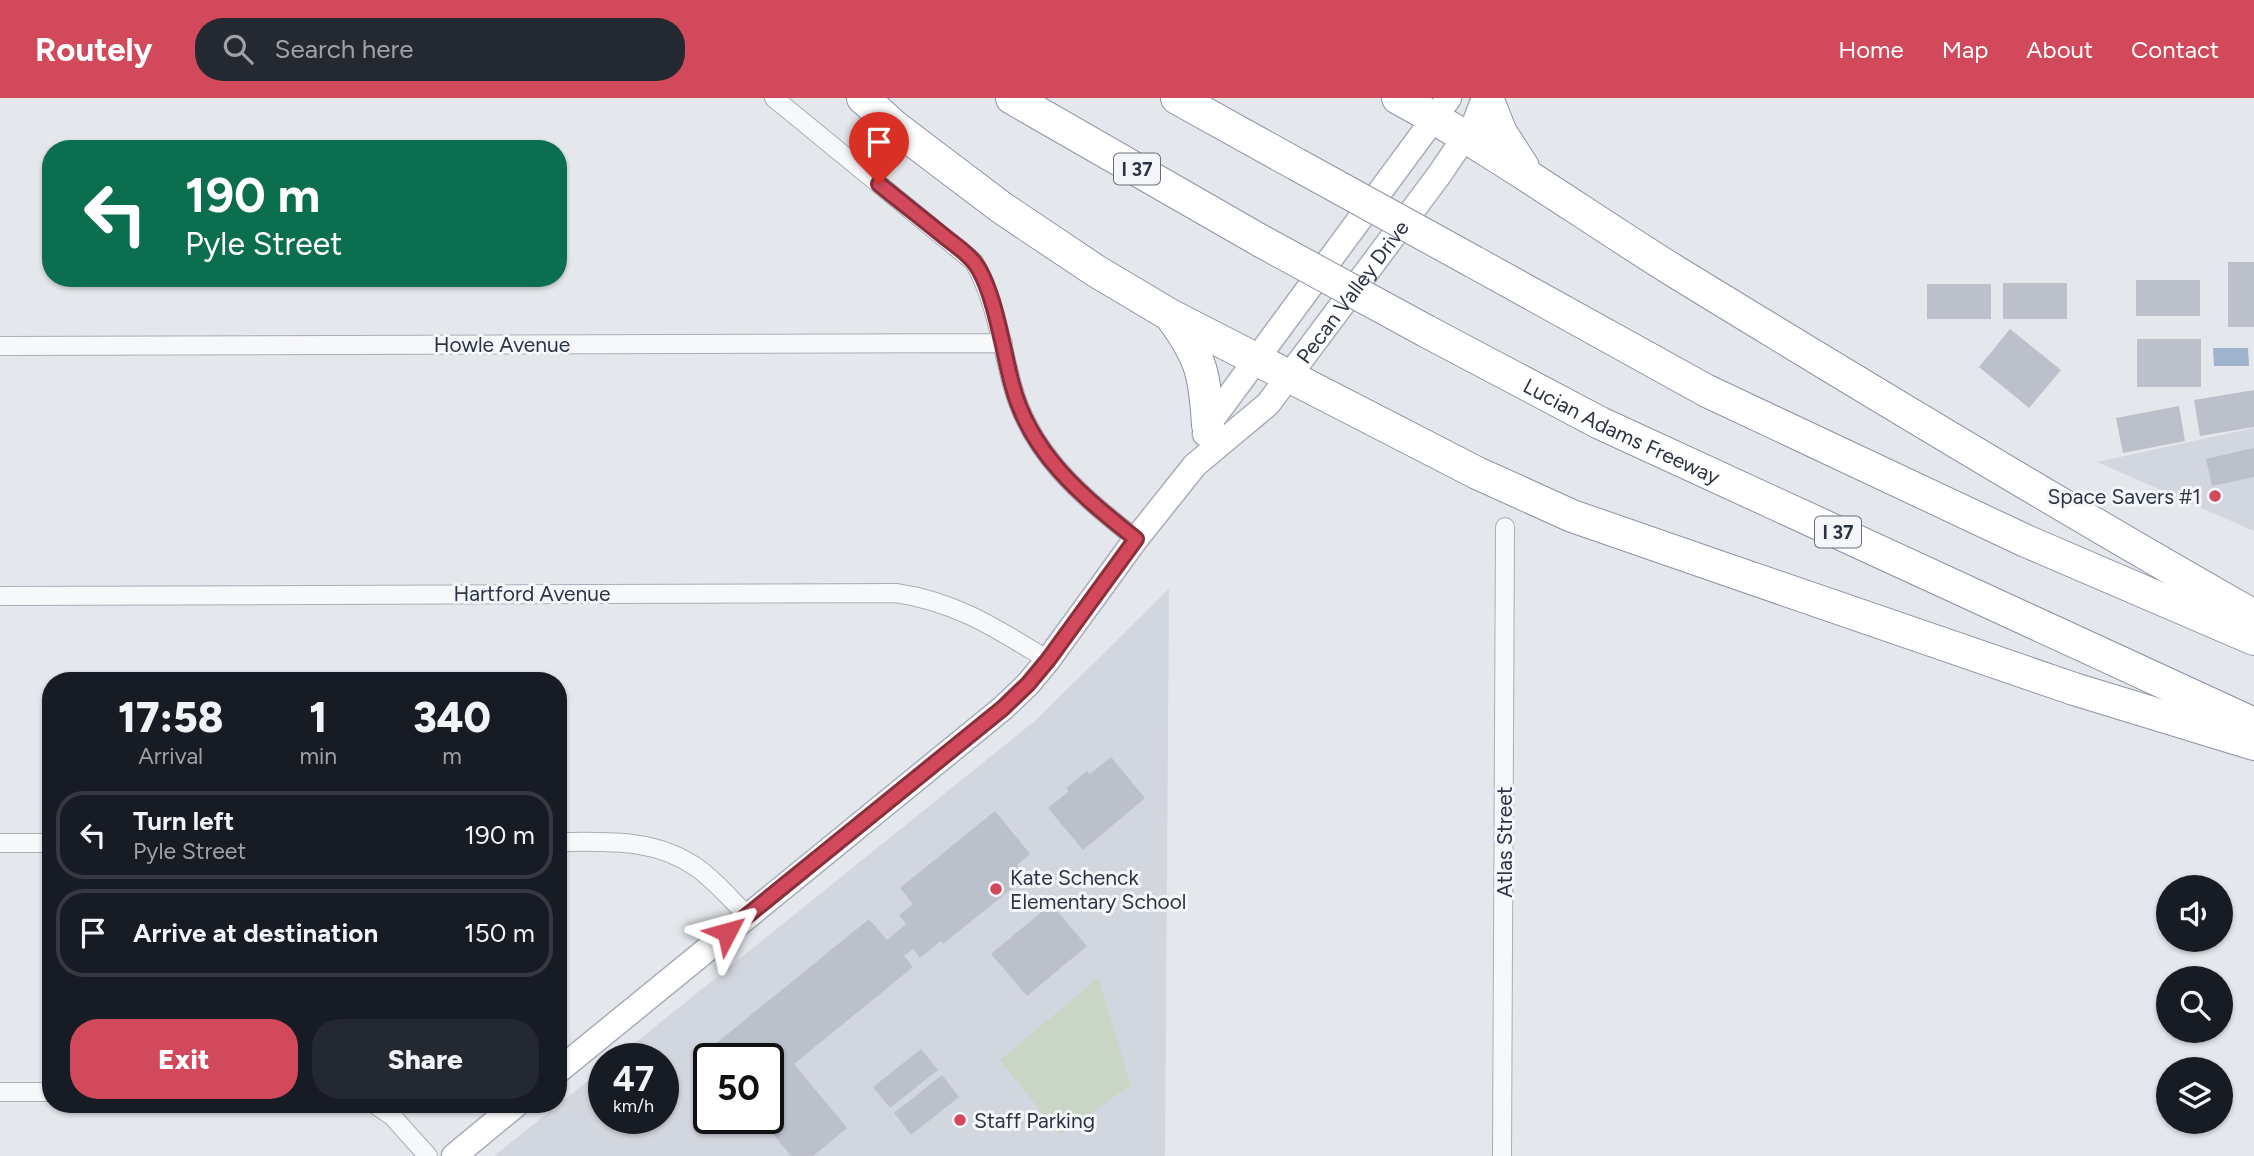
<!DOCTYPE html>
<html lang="en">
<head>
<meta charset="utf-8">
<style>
	:root { --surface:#171b24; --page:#242831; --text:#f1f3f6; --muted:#9ea1a6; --line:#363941; --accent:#d1495b }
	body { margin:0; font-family:Figtree,sans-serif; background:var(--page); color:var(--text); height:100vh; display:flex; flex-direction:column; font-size:26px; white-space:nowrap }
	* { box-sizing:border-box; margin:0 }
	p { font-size:23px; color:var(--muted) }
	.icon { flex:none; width:38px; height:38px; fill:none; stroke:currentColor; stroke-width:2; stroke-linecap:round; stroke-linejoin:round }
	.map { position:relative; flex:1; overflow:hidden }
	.panel { position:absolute; left:42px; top:574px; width:525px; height:441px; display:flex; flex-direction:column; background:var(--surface); border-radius:28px; box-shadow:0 2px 5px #0004 }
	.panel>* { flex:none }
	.guide { position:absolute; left:42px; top:42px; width:525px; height:147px; border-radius:28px; box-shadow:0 2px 5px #0004; background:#0b6e4f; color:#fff; overflow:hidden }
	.controls { position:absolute; left:2156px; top:777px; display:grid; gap:14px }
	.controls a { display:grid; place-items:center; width:77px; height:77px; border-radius:50%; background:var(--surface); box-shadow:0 2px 5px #0004; font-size:35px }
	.speed { position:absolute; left:588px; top:945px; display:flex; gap:14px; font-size:35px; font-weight:700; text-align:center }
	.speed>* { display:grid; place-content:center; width:91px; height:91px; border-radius:50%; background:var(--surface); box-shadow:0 2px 5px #0004; line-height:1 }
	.speed small { font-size:18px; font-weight:400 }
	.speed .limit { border:4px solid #111; border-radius:10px; background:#fff; color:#111 }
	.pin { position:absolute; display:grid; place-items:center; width:60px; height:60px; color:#fff; margin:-72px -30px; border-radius:50% 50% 50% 0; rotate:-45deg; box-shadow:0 0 7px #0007 }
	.pin .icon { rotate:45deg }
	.me { position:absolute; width:77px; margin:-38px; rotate:51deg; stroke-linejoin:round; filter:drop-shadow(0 0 5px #0008) }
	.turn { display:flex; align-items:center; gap:24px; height:147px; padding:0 28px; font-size:32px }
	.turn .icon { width:91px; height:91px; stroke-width:2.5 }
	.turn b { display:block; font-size:49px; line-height:60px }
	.eta { display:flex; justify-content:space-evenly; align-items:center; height:119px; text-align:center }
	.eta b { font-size:42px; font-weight:800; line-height:49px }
	.action { display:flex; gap:14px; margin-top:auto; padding:14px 28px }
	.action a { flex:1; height:80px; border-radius:28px; background:var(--accent); color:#fff; font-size:28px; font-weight:800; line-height:80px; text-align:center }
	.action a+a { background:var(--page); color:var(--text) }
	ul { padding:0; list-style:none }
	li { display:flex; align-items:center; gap:21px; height:88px; margin:0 14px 10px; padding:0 14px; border:4px solid var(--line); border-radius:28px }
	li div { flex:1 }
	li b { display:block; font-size:26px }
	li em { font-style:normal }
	header { display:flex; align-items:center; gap:42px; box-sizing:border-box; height:98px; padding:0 35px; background:var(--accent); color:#fff }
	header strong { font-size:33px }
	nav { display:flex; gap:38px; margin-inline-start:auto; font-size:24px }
	.search { width:490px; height:63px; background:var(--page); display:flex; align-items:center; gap:18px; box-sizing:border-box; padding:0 24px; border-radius:28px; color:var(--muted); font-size:26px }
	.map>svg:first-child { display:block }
	.built { fill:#d2d6de; fill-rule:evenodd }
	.green { fill:#c9d6c5 }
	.water { fill:#9fb4cc }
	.building { fill:#bbc0ca }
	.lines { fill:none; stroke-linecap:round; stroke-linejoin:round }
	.street-casing { stroke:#a9aeb7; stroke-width:20 }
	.secondary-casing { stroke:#a9aeb7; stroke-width:27 }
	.highway-casing { stroke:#8b94a3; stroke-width:34 }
	.street { stroke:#f7f8fa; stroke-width:18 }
	.secondary { stroke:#fff; stroke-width:24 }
	.highway { stroke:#fff; stroke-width:32 }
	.highway-bridge-casing { stroke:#8b94a3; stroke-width:34; stroke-linecap:butt }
	.highway-bridge { stroke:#fff; stroke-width:32 }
	.route-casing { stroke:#882f3b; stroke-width:18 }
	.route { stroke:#d1495b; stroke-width:12 }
	.poi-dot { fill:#d1495b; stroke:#f4f6f9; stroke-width:2.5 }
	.labels { text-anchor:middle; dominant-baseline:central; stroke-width:6; stroke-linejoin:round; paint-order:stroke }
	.shield { fill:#f4f6f9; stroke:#676e7b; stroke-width:2 }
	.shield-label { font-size:19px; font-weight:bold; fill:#2b3445 }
	.street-label { font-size:21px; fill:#2b3445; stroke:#f4f6f9 }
	.poi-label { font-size:21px; fill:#2b3445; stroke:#f4f6f9; text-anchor:start }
</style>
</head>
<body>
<header>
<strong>Routely</strong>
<div class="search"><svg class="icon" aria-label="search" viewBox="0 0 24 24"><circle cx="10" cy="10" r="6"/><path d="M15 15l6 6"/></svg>Search here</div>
<nav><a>Home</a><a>Map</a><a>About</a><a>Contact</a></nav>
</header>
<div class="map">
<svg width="2254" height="1058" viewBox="0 0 2254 1058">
	<rect width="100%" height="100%" fill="#e4e7ec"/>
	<!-- built -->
	<path class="built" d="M 2254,330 L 2254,433 L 2097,364 Z
		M 1169,491 L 1165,1058 L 494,1058 L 604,970 L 604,1020 L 663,1020 L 663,961 L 615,961 L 1036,622 ZM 709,961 L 768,961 L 768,1020 L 709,1020 Z"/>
	<!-- green -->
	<path class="green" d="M 1098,880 L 1131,987 L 1060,1037 L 1000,962 Z"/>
	<!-- water -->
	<path class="water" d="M 2213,250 L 2248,250 L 2249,268 L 2214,268 Z"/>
	<!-- building -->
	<path class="building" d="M 2228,164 L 2254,164 L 2254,229 L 2228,229 Z
		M 2136,182 L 2200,182 L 2200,218 L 2136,218 Z
		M 2003,185 L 2067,185 L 2067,221 L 2003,221 Z
		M 1927,186 L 1991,186 L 1991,221 L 1927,221 Z
		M 2010,231 L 2061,272 L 2029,310 L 1979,269 Z
		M 2137,241 L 2201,241 L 2201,289 L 2137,289 Z
		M 2254,292 L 2254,329 L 2200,338 L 2194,302 Z
		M 2179,308 L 2185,343 L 2123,355 L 2116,320 Z
		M 2254,350 L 2254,379 L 2212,388 L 2206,361 Z
		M 1111,659 L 1145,700 L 1083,752 L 1048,710 L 1069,693 L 1066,690 L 1087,673 L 1090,676 Z
		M 995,713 L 1030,756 L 1017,767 L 1026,779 L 943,846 L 941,843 L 920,860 L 913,851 L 904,858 L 913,869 L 794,966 L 847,1030 L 813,1058 L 791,1058 L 760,1020 L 768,1020 L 768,961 L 726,961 L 714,947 L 869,821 L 887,842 L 906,826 L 899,817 L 913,806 L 900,790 Z
		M 1051,806 L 1087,848 L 1027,898 L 991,856 Z
		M 921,951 L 938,972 L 890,1010 L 873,989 Z
		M 942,977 L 959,999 L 911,1037 L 894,1015 Z"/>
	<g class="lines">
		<!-- street casing -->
		<g class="street-casing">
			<path id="street" d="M 774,0 L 974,164 C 995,201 1001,245 1012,286 C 1031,357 1081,397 1136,441
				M 0,248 L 1003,245
				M 0,498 L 896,495 C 957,504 997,531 1048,562
				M 558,744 C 607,744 654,740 696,769 C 715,782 731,802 748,818
				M 0,745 L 51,745
				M 0,994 L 51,994
				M 374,1006 L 392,1018 L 428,1058
				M 1502,1058 L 1505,429"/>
		</g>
		<!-- secondary casing -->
		<g class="secondary-casing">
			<g id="secondary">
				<path d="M 1205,336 L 1208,327 L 1449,0"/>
				<path id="s1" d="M 558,973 L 1003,610 L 1028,586 L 1048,562 L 1136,441 L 1195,367 L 1268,306 L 1439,77 L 1475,24 L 1484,0"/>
				<path d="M 454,1058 L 517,1006"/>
			</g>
		</g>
		<!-- highway casing -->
		<g class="highway-casing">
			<g id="highway">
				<path d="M 863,0 L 895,29 L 1002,110 L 1096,173 L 1170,217 L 1477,375 L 1572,418 L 1725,471 L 2074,591 L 2254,646"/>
				<path d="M 1012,0 L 1261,143"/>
				<path d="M 1177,0 L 1296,66"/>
				<path d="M 1398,0 C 1494,52 1583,116 1676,174 C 1867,291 2059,407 2254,518"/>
				<path d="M 1487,0 L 1501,35 L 1523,69"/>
				<path d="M 1474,164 L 1707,293 L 2026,443 L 2254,541"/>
				<path d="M 1173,221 C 1202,261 1205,278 1208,327"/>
				<path id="s2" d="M 1426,233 L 1600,325 L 2254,626"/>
			</g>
		</g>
		<!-- street -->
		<use href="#street" class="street"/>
		<!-- secondary -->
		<use href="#secondary" class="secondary"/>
		<!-- highway -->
		<use href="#highway" class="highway"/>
		<!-- highway-bridge casing -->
		<g class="highway-bridge-casing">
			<path id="highway-bridge" d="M 1296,66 L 1474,164
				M 1261,143 L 1426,233"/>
		</g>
		<!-- highway-bridge -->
		<use href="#highway-bridge" class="highway-bridge"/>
	</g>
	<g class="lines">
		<!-- route casing -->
		<g class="route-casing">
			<path id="route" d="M 727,834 L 1003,610 L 1028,586 L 1048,562 L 1136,441 C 1082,398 1030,356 1012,286 C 1003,253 994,189 974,164 C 966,154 955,147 945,139 C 923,121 901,104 879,86"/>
		</g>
		<!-- route -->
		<use href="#route" class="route"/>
	</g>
	<!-- markers -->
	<g class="poi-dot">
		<circle cx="2215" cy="398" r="7"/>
		<circle cx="996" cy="791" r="7"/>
		<circle cx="960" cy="1022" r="7"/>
	</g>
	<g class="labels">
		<!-- shield labels -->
		<g class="shield">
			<rect x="1114" y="55.5" width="46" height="31" rx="5"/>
			<rect x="1815" y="418.5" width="46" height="31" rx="5"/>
		</g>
		<g class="shield-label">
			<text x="1137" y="71">I 37</text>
			<text x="1838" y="434">I 37</text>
		</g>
		<!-- street labels -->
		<g class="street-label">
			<text stroke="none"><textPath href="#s1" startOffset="1120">Pecan Valley Drive</textPath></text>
			<text x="502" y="246">Howle Avenue</text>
			<text stroke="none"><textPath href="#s2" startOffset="220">Lucian Adams Freeway</textPath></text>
			<text x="532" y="495">Hartford Avenue</text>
			<text transform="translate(1504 744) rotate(-90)">Atlas Street</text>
		</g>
		<!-- poi labels -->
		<g class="poi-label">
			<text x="2201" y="398" text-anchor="end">Space Savers #1</text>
			<text x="1010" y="779">Kate Schenck<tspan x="1010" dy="24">Elementary School</tspan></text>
			<text x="974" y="1022">Staff Parking</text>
		</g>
	</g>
</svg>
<div class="controls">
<a><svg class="icon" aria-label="sound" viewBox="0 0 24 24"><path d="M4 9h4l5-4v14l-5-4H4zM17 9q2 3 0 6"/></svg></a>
<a><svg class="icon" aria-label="search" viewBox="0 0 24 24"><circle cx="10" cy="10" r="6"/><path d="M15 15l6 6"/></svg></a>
<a><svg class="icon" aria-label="layers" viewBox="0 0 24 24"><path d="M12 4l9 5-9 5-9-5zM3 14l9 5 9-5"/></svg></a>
</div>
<div class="speed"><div>47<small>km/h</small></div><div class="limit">50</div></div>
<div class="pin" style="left:879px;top:86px;background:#d93025"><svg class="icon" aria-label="arrive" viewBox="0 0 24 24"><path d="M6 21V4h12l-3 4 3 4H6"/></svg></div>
<svg class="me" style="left:727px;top:834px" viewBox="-20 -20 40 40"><path d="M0-17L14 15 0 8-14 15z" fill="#d1495b" stroke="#fff" stroke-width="4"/></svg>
<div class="guide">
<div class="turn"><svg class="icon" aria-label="left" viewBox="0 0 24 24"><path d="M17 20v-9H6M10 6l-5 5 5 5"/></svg><div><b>190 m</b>Pyle Street</div></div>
</div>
<section class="panel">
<div class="eta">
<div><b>17:58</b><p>Arrival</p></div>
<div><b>1</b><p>min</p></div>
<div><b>340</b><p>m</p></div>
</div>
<ul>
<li><svg class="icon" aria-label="left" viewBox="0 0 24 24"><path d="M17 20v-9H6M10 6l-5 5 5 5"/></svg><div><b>Turn left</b><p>Pyle Street</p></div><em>190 m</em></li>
<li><svg class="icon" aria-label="arrive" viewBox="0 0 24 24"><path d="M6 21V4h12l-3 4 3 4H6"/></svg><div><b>Arrive at destination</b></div><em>150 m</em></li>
</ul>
<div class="action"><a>Exit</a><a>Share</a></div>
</section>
</div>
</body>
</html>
